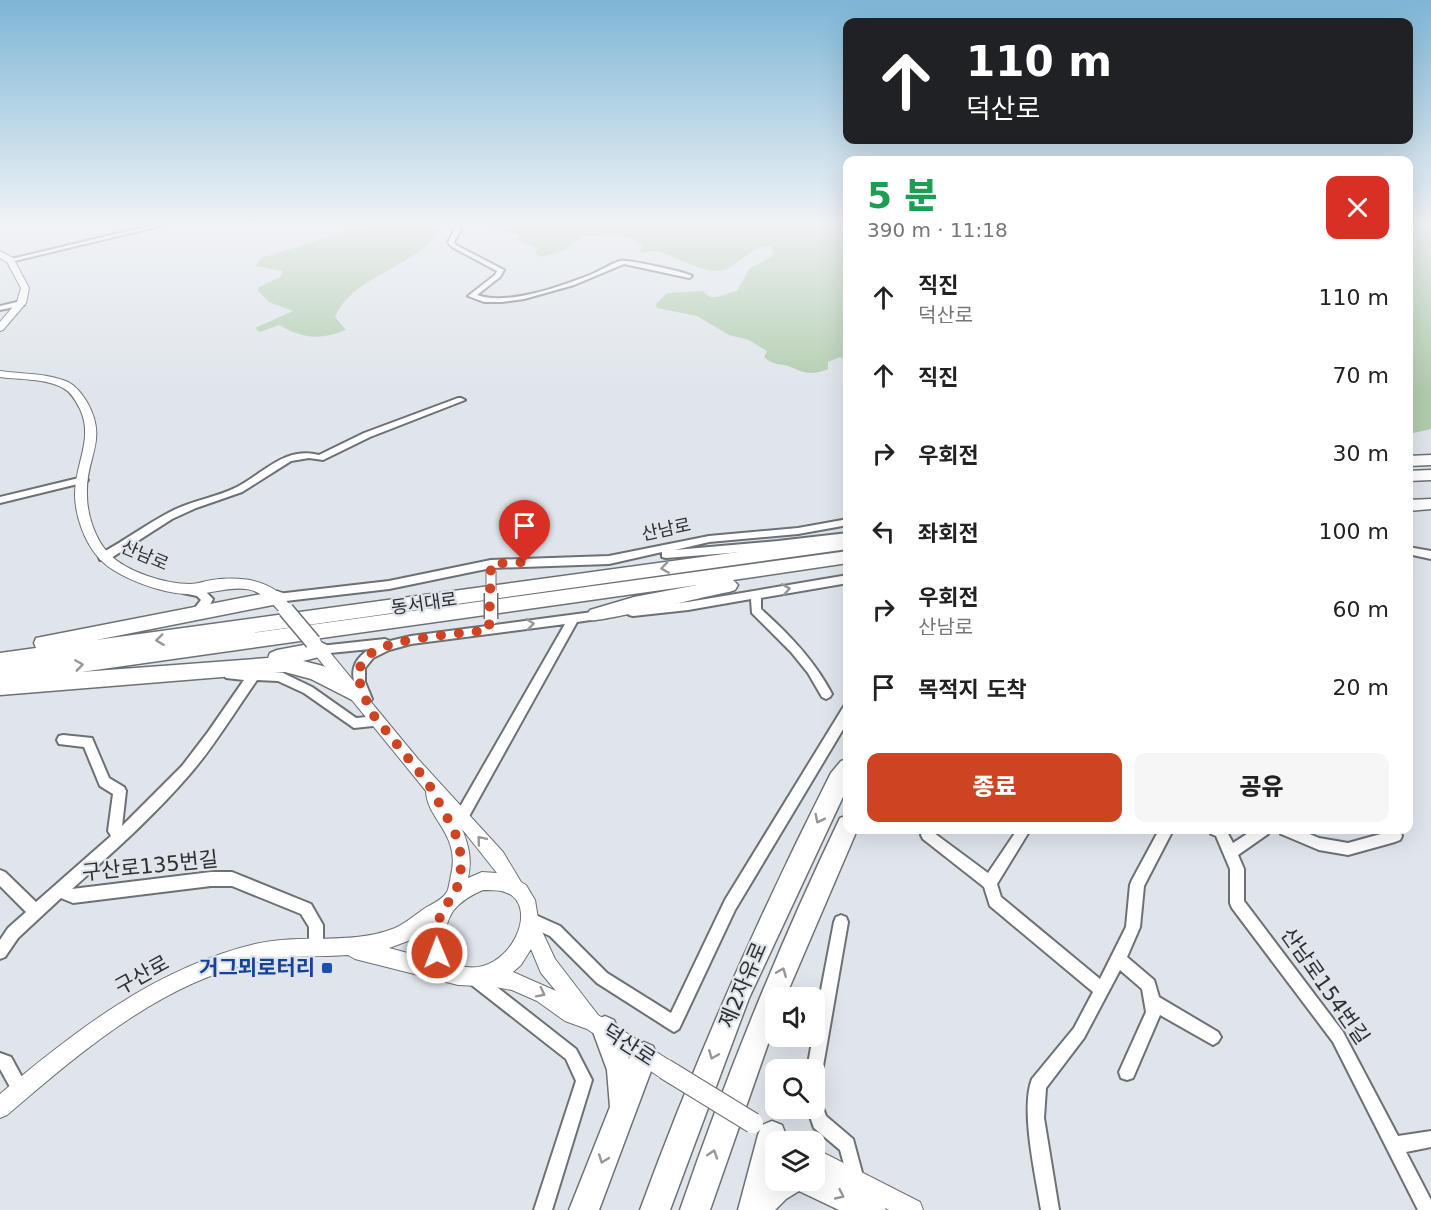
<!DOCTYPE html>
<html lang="ko">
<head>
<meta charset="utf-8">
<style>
	:root { --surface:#fff; --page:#f6f6f6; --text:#222; --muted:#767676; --accent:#ce4423 }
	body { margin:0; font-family:"DejaVu Sans","Noto Sans KR",sans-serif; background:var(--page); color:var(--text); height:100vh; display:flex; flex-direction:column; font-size:22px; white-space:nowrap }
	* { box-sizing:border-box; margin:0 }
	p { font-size:20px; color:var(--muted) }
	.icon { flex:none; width:33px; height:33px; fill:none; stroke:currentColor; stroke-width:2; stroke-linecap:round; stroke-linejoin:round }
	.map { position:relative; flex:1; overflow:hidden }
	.side { position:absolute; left:843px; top:156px; width:570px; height:678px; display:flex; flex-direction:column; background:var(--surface); border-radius:12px; box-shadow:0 6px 24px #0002 }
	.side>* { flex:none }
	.top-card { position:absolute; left:843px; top:18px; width:570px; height:126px; border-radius:12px; box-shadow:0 6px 24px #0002; background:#202124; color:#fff; overflow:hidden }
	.buttons { position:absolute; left:765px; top:987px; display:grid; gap:12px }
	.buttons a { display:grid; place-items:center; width:60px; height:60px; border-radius:12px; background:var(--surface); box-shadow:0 6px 24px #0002; font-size:30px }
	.pin { position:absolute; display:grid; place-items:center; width:51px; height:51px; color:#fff; margin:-62px -26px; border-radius:50% 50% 50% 0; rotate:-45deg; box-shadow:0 0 6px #0007 }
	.pin .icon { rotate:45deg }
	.me { position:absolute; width:66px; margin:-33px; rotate:359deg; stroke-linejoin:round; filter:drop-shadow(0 0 4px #0008) }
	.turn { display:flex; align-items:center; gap:21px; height:126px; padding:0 24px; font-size:27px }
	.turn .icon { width:78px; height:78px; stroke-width:2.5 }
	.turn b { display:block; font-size:42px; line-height:51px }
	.round { display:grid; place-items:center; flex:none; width:63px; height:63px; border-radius:12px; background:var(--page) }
	.head { display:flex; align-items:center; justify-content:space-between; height:102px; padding:0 24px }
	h1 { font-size:36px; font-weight:800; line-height:45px; color:#1e9e55 }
	.cta { display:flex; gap:12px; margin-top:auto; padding:12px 24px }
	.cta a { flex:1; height:69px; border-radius:12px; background:var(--accent); color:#fff; font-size:24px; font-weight:800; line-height:69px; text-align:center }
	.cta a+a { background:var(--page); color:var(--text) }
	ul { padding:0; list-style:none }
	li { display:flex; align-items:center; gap:18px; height:78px; padding:0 24px }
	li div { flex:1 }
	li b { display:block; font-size:22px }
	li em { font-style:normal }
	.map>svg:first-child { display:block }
	.green { fill:#b1ccad }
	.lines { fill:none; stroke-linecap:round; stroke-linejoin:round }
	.street-casing { stroke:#6c7176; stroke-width:4 }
	.secondary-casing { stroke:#6c7176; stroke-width:2 }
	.highway-casing { stroke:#6c7176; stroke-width:3 }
	.street { fill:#fff; fill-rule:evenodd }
	.secondary { fill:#fff; fill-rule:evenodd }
	.highway { fill:#fff; fill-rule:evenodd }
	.street-bridge-far1-casing { stroke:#6c7176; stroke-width:11; stroke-linecap:butt }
	.street-bridge-casing { stroke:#6c7176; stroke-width:15; stroke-linecap:butt }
	.secondary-bridge-far1-casing { stroke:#6c7176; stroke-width:18; stroke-linecap:butt }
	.secondary-bridge-casing { stroke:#6c7176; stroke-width:22; stroke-linecap:butt }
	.street-bridge-far1 { stroke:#fff; stroke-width:9 }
	.street-bridge { stroke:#fff; stroke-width:12 }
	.secondary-bridge-far1 { stroke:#fff; stroke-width:15 }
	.secondary-bridge { stroke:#fff; stroke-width:20 }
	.oneway { stroke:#969798 }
	.route { stroke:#ce4423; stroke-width:10; stroke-dasharray:0 18 }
	.transit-dot { fill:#1a4fb4; stroke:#dfe5eb; stroke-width:2 }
	.labels { text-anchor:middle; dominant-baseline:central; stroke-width:4.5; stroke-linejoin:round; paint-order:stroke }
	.street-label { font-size:18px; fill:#2d2f31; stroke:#dfe5eb }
	.near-street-label { font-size:21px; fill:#2d2f31; stroke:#dfe5eb }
	.near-transit-label { font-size:21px; font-weight:bold; fill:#164399; stroke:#dfe5eb; text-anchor:end }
</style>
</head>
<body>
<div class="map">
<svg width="1431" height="1210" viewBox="0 0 1431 1210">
	<rect width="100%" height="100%" fill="#dfe5eb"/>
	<!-- green -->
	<path class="green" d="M 371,224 L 442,225 C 423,267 353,273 335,317 L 346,330 C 319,340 304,339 279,325 L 260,332 L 255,328 L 293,311 L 269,302 L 258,291 L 259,287 L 280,277 L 283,271 L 256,266 L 261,258 Z
		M 490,224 L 847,224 L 847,360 L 840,357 L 828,362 L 828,369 C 813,375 805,374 791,367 C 781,363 773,366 764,357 L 767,351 L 749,340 L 729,335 L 697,316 L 657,308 L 656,304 L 667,293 L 703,291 C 713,304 724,293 737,291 L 749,269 L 771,257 L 774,252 L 770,246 L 757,248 L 726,270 C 701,275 680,257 657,251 C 651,250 646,254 639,252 L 643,247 L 631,238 L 618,235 L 583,236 L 561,252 L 540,257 L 535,253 L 539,249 L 517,240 L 519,236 C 510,231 496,231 490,224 Z
		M 1409,224 L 1431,224 L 1431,429 L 1409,434 Z"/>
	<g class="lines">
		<!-- street casing -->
		<g class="street-casing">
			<path id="street" d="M 158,224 L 168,224 L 10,262 L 7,260 Z
				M 450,224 L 456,224 L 461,229 L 454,242 L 456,245 L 504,270 L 500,277 L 477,295 C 508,306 561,286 590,275 C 600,271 610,264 620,261 C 626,259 686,272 692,276 L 689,278 L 624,264 L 574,285 L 524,299 L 502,302 L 484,302 L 468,296 L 495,275 L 497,271 L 452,247 L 448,242 L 455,229 Z
				M 21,301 L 24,301 L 24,305 L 0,310 L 0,306 Z
				M 458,398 L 461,398 L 465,400 L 370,437 L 323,460 L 309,458 L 291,461 L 242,492 L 196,508 L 172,519 L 108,560 L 100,560 L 99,557 L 100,554 C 126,540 149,522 176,509 C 195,500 217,497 237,487 C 264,473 285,446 319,455 L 364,433 Z
				M 83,477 L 86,478 L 88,480 L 86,482 L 0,503 L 0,497 Z
				M 848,519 L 848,525 L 798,534 L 709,542 L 675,550 L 778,541 L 848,533 L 848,540 L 778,549 L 666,558 L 662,557 L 662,552 L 609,564 L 491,568 L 389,589 L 277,602 L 272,598 L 277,594 L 389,581 L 491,560 L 609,556 L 709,536 L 798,528 Z
				M 1408,547 L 1431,551 L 1431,559 L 1408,554 Z
				M 848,575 L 848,583 L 761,598 L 761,609 C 789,634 815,661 832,694 L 830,697 L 826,699 L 822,697 L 808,673 L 791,652 L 752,613 L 751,599 L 688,610 L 633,616 L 629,615 L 628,612 L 629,609 L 633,608 L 688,602 Z
				M 187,586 L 204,590 L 213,599 C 209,607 201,619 191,617 L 190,614 L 201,600 L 197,596 L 183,593 L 182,590 Z
				M 600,611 L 604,612 L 605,615 L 604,618 L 577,622 L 467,820 L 462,822 L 457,820 L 456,816 L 457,812 L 565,624 L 411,644 L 389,650 L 373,658 L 365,668 L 365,682 L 372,699 L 370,702 L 366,704 L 362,702 L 360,699 C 351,679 348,662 370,649 L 320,654 L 316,653 L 314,650 L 316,647 L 320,646 L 385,639 L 390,641 L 411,636 Z
				M 230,670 L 283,673 L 312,687 L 356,718 L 378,716 L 382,717 L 384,721 L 382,725 L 354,728 L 304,693 L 278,681 L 257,680 C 235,711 215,745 190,774 C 154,816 113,852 72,889 L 211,872 L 232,872 L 311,904 L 323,925 L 323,948 L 321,953 L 316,955 L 311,953 L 309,948 L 309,927 L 301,914 L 232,886 L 211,886 L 73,903 L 61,898 L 18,938 L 5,957 L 0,959 L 0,940 L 8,928 L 26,912 L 0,886 L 0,870 L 5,872 L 36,902 L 111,836 L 108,831 L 113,794 L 100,786 L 84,747 L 59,744 L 57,740 L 59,736 L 63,735 L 92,738 L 109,778 L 124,787 L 126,791 L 122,826 L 182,766 L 208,732 L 244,680 L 226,678 L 224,675 L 226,672 Z
				M 848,705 L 848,721 L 735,910 L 679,1029 L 674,1032 L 669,1029 L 597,983 L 550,936 L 526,925 L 524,920 L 526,915 L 531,913 L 560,926 L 607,973 L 671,1013 L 725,900 L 844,706 Z
				M 930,830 L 988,873 L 1017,830 L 1030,830 L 997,884 L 1001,897 L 1100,979 L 1126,927 L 1130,885 L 1132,880 L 1159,830 L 1173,830 L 1144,886 L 1140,927 L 1127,957 L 1154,980 L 1159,997 L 1218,1032 L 1221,1037 L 1218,1042 L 1213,1045 L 1160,1015 L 1133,1078 L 1127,1080 L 1121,1078 L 1119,1072 L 1146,1012 L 1142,989 L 1120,970 L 1084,1038 L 1046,1088 L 1044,1118 L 1059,1210 L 1041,1210 C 1036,1177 1020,1110 1032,1079 L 1074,1028 L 1093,992 L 990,906 L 984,887 L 923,839 L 921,835 L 923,831 Z
				M 1209,830 L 1226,830 L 1233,843 L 1253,830 L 1269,830 L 1268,834 L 1238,855 L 1244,869 L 1244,901 L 1343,1032 L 1398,1136 L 1431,1131 L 1431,1147 L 1406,1152 L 1431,1200 L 1431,1210 L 1418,1210 L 1333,1042 L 1232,908 L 1230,903 L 1230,869 L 1216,836 L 1211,834 Z
				M 1279,830 L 1300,830 L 1319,838 L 1348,843 L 1388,832 L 1388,830 L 1400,830 L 1402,836 L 1400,840 L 1395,842 L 1348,855 L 1319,850 L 1281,834 Z
				M 841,915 L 846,917 L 848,922 L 822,1072 L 820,1078 L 814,1080 L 814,1070 L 807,1070 L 813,1036 L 814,1036 L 814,1027 L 834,922 L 836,917 Z
				M 474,971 L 479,973 L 576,1049 L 592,1080 L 552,1210 L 534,1210 L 576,1081 L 566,1059 L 469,983 L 467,978 L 469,973 Z
				M 0,1053 L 11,1057 L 29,1090 L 27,1096 L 21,1098 L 15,1096 L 0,1069 Z
				M 814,1098 L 820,1100 L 826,1116 L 853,1139 L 864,1180 L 862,1186 L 856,1188 L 850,1186 L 840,1150 L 814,1128 L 807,1108 L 814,1108 Z"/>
		</g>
		<!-- secondary casing -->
		<g class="secondary-casing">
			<path id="secondary" d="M 0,251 L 13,258 L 29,288 L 26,303 L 3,330 L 0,331 L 0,322 L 17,302 L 21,288 L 7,262 L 0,258 Z
				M 0,371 C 22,374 47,373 68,382 C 76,386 82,394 87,402 C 109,441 85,457 87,495 C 87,515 95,539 109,554 C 127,572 165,584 190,584 C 197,584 205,581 212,580 C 240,576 274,579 290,606 L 288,610 L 278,610 C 249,574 226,594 190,594 C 165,595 114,577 98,557 C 84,541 75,515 75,494 C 75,463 94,439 80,409 C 76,401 71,392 63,388 C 45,378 20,380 0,377 Z
				M 313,636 L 318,638 L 418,759 L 503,852 L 521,882 L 526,885 L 535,900 L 539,925 L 555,959 L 598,1015 L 672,1062 L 675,1069 L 672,1076 L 665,1079 L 658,1076 L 587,1029 L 565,1021 L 537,1001 L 512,990 L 484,985 L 478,986 L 458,985 L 355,959 L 348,955 C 321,957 293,955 266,960 C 165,979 83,1050 7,1115 L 0,1118 L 0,1094 C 76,1030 156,968 255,944 C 300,933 351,946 395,928 C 406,923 415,915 425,908 C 432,904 442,900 447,892 C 449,888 450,880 451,875 C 461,834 427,820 426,791 L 308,646 L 306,642 L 308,638 ZM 462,829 L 497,873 L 482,872 L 468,878 C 472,860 469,846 462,829 ZM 483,890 C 488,890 495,890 501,891 C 545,900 510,979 461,966 C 437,960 443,927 453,911 C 461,901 471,895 483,890 ZM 428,928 L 426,937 L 430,959 L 389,948 L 408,941 ZM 531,949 L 541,973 L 556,991 L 513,972 L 521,965 Z
				M 814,1148 L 920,1202 L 923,1210 L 889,1210 L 814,1171 Z"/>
		</g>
		<!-- highway casing -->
		<g class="highway-casing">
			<path id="highway" d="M 1431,455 L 1431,465 L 1408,466 L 1408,456 Z
				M 1431,470 L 1431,480 L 1408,481 L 1408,471 Z
				M 1431,499 L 1431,509 L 1408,511 L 1408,500 Z
				M 848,537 L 848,549 L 244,634 L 848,551 L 848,563 L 733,580 L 738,585 L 735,590 L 729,592 C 710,595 598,623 590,620 L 587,615 L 590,610 L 634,597 L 697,585 L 81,672 L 268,658 L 270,653 L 277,650 L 320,642 L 327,645 L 329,650 L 327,655 L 303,661 L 323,666 L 363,688 L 366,694 L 363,700 L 356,702 L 311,679 L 285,672 L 0,695 L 0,653 L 36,648 L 34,643 L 36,638 L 277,591 L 283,593 L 286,598 L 283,603 L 96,640 Z
				M 848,759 L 848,786 L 749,998 L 670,1210 L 640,1210 C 695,1060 759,915 831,773 L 841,761 Z
				M 848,815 L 848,830 L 857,830 L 785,998 L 776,998 L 776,1021 L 710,1210 L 680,1210 C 726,1076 779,945 840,818 Z
				M 605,1016 L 614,1020 L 629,1059 L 635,1046 L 644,1042 L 653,1046 L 657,1055 L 599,1210 L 569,1210 L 610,1107 L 607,1070 L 592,1029 L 596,1020 Z
				M 772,1121 L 782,1125 L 786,1135 L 785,1142 L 776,1142 L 776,1180 L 814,1180 L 814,1168 L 881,1200 L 886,1210 L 839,1210 L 799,1191 L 786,1199 L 775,1210 L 738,1210 L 758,1135 L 762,1125 Z"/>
		</g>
		<!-- street -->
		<use href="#street" class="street"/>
		<!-- secondary -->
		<use href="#secondary" class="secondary"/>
		<!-- highway -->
		<use href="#highway" class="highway"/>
		<!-- street-bridge-far1 casing -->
		<g class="street-bridge-far1-casing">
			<path id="street-bridge-far1" d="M 491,571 L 491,595"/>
		</g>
		<!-- street-bridge casing -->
		<g class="street-bridge-casing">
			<path id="street-bridge" d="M 491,593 L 491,619"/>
		</g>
		<!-- secondary-bridge-far1 casing -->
		<g class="secondary-bridge-far1-casing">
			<path id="secondary-bridge-far1" d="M 286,610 L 313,642"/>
		</g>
		<!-- secondary-bridge casing -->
		<g class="secondary-bridge-casing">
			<path id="secondary-bridge" d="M 665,1069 L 753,1123"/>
		</g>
		<!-- street-bridge-far1 -->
		<use href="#street-bridge-far1" class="street-bridge-far1"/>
		<!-- street-bridge -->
		<use href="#street-bridge" class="street-bridge"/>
		<!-- secondary-bridge-far1 -->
		<use href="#secondary-bridge-far1" class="secondary-bridge-far1"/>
		<!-- secondary-bridge -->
		<use href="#secondary-bridge" class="secondary-bridge"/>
	</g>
	<!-- one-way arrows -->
	<defs><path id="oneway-chevron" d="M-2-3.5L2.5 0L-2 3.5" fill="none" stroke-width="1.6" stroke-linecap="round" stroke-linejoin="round" transform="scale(1.5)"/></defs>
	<g class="oneway">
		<use href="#oneway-chevron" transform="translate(665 568) rotate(172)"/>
		<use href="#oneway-chevron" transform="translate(786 589) rotate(-10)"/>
		<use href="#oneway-chevron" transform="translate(530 624) rotate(-7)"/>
		<use href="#oneway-chevron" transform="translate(160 640) rotate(173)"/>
		<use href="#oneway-chevron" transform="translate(79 665) rotate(-8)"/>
		<use href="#oneway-chevron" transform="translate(819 819) rotate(117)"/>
		<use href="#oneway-chevron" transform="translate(481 840) rotate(-130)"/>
		<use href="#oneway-chevron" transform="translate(782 972) rotate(-68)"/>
		<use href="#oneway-chevron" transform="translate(541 993) rotate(27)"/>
		<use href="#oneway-chevron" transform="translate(713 1055) rotate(112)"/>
		<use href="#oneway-chevron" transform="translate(713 1154) rotate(-72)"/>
		<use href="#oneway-chevron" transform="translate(603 1159) rotate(110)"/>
		<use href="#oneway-chevron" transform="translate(840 1195) rotate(25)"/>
	</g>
	<!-- sky -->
	<linearGradient id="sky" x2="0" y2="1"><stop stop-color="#7db6d6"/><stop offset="0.57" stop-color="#f1f3f6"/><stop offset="1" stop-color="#f1f3f6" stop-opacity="0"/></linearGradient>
	<rect width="1431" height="393" fill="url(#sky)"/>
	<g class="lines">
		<!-- route -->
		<path class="route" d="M 437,953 L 436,926 L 445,906 L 456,893 L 462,863 L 459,845 L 454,830 L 428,783 L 370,711 L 357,675 C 360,667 362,661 369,655 C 390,637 460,634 489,630 L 491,564 L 525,562"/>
	</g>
	<!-- markers -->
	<rect class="transit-dot" x="321" y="962" width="12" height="12" rx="3"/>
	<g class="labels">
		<!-- street labels -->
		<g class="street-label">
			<text transform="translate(666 529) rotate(-12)">산남로</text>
			<text transform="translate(145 555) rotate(23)">산남로</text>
			<text transform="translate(424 603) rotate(-8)">동서대로</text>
		</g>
		<!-- near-street labels -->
		<g class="near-street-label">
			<text transform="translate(150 866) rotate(-6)">구산로135번길</text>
			<text transform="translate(142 975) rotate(-29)">구산로</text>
			<text transform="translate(743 985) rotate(-67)">제2자유로</text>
			<text transform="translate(1325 986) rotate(55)">산남로154번길</text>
			<text transform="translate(629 1045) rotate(33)">덕산로</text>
		</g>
		<!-- near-transit labels -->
		<g class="near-transit-label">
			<text x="315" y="968">거그뫼로터리</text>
		</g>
	</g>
</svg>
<div class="buttons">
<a><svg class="icon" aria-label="sound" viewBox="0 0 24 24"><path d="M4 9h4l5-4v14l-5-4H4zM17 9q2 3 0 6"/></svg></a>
<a><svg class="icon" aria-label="search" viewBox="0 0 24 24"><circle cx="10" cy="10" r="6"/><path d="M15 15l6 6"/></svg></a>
<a><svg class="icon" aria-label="layers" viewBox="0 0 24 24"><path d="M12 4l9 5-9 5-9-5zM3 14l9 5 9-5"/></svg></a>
</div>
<div class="pin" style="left:525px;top:562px;background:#d93025"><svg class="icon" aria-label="arrive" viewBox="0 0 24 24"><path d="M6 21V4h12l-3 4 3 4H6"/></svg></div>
<svg class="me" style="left:437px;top:953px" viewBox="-20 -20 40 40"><circle r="17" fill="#ce4423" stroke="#fff" stroke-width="3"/><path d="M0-11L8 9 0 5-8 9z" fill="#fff"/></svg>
<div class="top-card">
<div class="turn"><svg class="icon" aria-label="ahead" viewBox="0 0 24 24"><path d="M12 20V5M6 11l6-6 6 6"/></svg><div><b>110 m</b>덕산로</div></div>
</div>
<section class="side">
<div class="head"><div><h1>5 분</h1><p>390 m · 11:18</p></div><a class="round" style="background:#d93025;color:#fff"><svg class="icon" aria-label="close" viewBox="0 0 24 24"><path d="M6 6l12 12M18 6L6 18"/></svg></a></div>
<ul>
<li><svg class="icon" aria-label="ahead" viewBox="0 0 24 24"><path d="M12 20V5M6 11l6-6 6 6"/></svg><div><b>직진</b><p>덕산로</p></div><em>110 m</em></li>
<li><svg class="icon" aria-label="ahead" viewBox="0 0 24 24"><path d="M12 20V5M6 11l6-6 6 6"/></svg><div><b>직진</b></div><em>70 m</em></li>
<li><svg class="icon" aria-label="right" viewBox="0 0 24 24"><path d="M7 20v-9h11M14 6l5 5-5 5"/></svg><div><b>우회전</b></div><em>30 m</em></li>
<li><svg class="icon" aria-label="left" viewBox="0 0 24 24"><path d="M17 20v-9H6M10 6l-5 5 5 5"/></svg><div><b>좌회전</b></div><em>100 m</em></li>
<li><svg class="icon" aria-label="right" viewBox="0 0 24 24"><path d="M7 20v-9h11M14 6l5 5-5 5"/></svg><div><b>우회전</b><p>산남로</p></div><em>60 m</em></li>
<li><svg class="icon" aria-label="arrive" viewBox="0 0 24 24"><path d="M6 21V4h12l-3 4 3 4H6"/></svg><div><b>목적지 도착</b></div><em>20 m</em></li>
</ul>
<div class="cta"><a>종료</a><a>공유</a></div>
</section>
</div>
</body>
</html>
